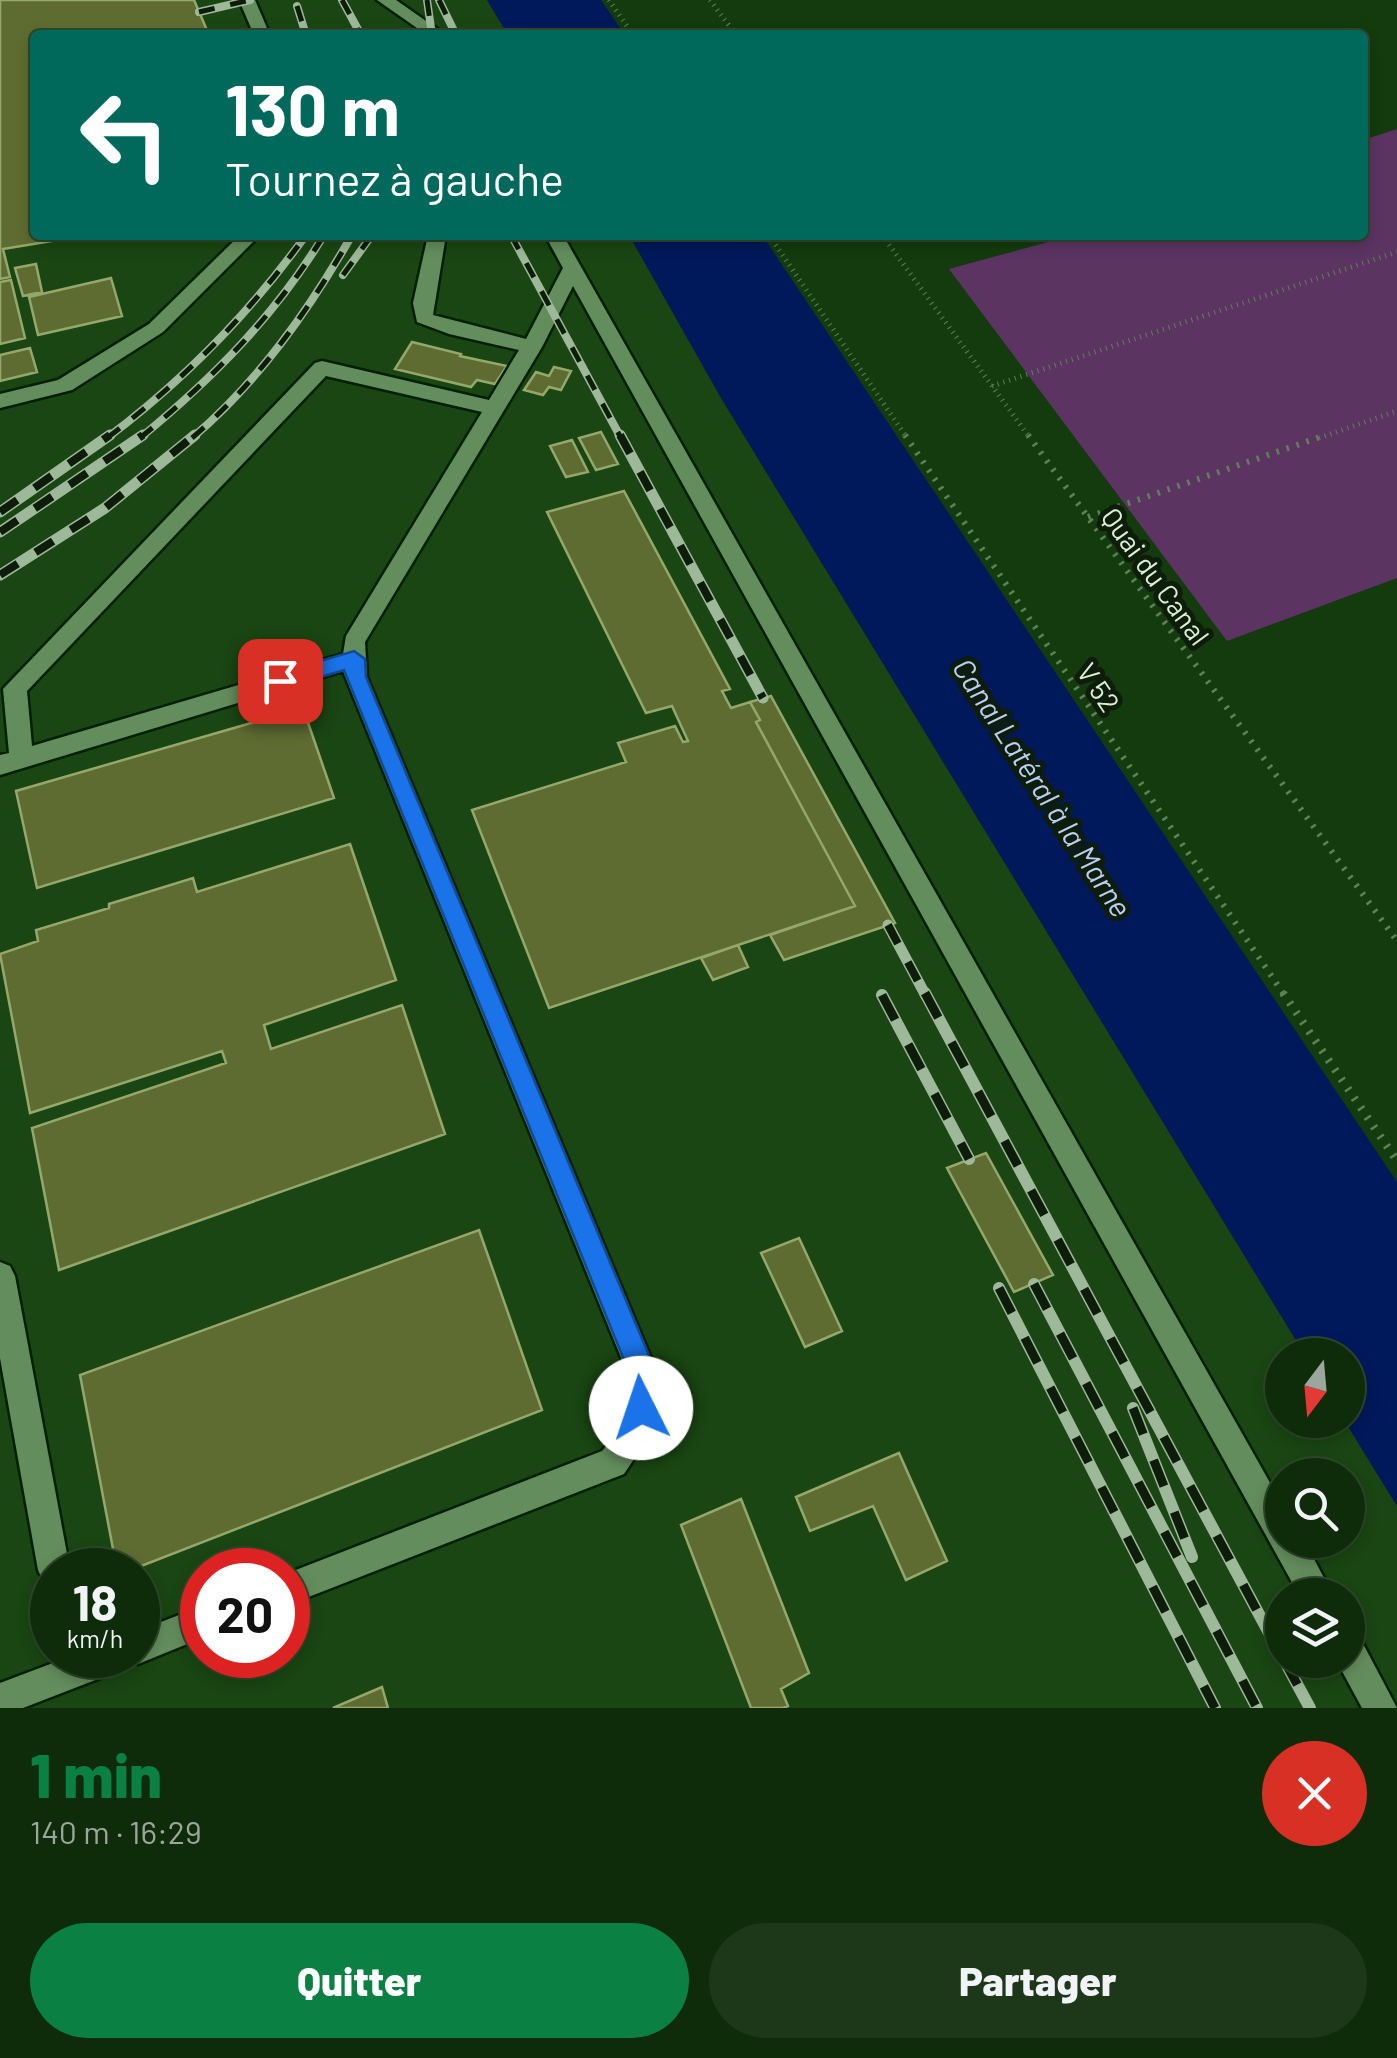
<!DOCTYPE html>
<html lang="fr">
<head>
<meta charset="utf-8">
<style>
	:root { --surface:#0e2c0a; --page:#1c3818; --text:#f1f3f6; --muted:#9ba79c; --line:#2e482b; --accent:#0b8043 }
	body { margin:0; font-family:Barlow,sans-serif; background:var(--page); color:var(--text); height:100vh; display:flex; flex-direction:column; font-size:38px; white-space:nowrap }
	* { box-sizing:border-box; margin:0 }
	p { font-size:32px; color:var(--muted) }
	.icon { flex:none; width:55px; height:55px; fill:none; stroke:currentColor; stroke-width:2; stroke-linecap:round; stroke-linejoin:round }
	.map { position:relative; height:1708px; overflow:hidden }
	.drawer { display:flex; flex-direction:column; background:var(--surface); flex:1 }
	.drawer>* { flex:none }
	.banner { position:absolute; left:30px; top:30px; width:1338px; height:210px; border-radius:10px; box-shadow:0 5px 15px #0003,0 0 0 2px var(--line); background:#00695c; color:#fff; overflow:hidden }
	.needle { width:65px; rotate:196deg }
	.controls { position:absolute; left:1265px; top:1338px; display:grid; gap:20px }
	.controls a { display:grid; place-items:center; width:100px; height:100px; border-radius:50%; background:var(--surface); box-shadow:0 5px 15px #0003,0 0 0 2px var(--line); font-size:50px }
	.speed { position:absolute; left:30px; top:1548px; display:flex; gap:20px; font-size:50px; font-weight:700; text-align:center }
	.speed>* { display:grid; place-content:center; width:130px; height:130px; border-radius:50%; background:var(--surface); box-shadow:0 5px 15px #0003,0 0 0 2px var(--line); line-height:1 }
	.speed small { font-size:25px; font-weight:400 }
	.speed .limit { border:15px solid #d22; background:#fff; color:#111 }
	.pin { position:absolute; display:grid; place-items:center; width:85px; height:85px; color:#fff; margin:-42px; border-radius:20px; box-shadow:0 5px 15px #0006 }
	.me { position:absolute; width:110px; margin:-55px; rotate:356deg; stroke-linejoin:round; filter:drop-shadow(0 0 8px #0008) }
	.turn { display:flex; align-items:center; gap:35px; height:210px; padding:0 30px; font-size:45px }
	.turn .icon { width:130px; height:130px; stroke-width:2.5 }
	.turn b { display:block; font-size:70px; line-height:85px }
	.round { display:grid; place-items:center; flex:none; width:105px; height:105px; border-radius:52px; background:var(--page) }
	.overview { display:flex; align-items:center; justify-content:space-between; height:170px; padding:0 30px }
	h1 { font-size:60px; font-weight:800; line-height:75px; color:var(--accent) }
	.primary-button { display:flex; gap:20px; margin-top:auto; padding:20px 30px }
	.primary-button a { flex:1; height:115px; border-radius:60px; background:var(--accent); color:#fff; font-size:40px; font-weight:800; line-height:115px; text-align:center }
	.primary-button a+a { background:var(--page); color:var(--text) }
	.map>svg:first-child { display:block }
	.built { fill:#194612; fill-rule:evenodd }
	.green { fill:#5b3462 }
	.water { fill:#00195a }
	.building { fill:#5e6c31; stroke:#96a76b; stroke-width:2.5 }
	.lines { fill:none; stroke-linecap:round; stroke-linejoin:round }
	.lane-casing { stroke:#032001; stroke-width:5 }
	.path-far2 { stroke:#5f8059; stroke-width:5; stroke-dasharray:1 5; stroke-linecap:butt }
	.path-far1 { stroke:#5f8059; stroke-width:6; stroke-dasharray:2.5 8; stroke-linecap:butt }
	.path { stroke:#5f8059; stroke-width:8; stroke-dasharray:2.5 9; stroke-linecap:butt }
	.lane { fill:#648d5d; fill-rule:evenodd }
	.rail-far2-casing { stroke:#9eb999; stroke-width:8 }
	.rail-far1-casing { stroke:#9eb999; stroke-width:11 }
	.rail-casing { stroke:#9eb999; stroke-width:12 }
	.rail-far2 { stroke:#0d1d0a; stroke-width:5; stroke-dasharray:16; stroke-linecap:butt }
	.rail-far1 { stroke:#0d1d0a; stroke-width:8; stroke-dasharray:21; stroke-linecap:butt }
	.rail { stroke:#0d1d0a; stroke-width:9; stroke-dasharray:28; stroke-linecap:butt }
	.route { fill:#1a73e8; stroke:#114b97; stroke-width:2.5 }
	.labels { text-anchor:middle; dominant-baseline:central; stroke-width:10; stroke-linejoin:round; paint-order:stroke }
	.street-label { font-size:28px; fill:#dbf1d7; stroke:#0d1d0a }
	.water-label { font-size:30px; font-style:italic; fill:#b8cff6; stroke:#0d1d0a }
</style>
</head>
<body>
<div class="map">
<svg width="1397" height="1708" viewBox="0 0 1397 1708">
	<rect width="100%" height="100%" fill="#133b0d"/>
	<!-- built -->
	<path class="built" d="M 0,0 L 487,0 L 508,35 L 35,35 L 35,235 L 629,235 L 721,398 L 1305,1355 L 1282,1355 L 1282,1420 L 1344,1420 L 1397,1506 L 1397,1708 L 0,1708 ZM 1282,1475 L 1348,1475 L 1348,1540 L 1282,1540 ZM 52,1570 L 138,1570 L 138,1655 L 52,1655 ZM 202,1570 L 288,1570 L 288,1655 L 202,1655 ZM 1282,1595 L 1348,1595 L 1348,1660 L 1282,1660 Z"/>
	<!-- green -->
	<path class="green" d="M 1397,129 L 1397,578 L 1227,641 L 949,269 L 1074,235 L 1362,235 L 1363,140 Z"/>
	<!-- water -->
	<path class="water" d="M 487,0 L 601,0 L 625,35 L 508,35 Z
		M 629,235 L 762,235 L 1397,1182 L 1397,1506 L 1344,1420 L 1348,1420 L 1348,1355 L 1305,1355 L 721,398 Z"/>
	<!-- building -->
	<path class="building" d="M 0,0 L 194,0 L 209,35 L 35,35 L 35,235 L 70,238 L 3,249 L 10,277 L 0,279 Z
		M 36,264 L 42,292 L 23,296 L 15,268 Z
		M 111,278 L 122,316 L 38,335 L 29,297 Z
		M 11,280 L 25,338 L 0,344 L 0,282 Z
		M 412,342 L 461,354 L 460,356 L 507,366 L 495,384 L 477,380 L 471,387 L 395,369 Z
		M 30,348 L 37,372 L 0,381 L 0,355 Z
		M 554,367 L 571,371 L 561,390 L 549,387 L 543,395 L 524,390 L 536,372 L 549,376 Z
		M 601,432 L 618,464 L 596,470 L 579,438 Z
		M 572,440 L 588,472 L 566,477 L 550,446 Z
		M 624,491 L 730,689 L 722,691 L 731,708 L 750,702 L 760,720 L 756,722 L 855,906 L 549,1008 L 472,810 L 626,762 L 618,743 L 675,726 L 683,742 L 688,741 L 672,706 L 646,713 L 547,512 Z
		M 771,696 L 895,923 L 784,960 L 770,935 L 855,906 L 756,722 L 760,720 L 750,702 Z
		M 303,708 L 334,798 L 37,888 L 16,791 Z
		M 350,844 L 396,980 L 264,1025 L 271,1049 L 402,1005 L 445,1134 L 59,1270 L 32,1128 L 226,1063 L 222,1051 L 30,1113 L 0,954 L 38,941 L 36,930 L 109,908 L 109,904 L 193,878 L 197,892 Z
		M 738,945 L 748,967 L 713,980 L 701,958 Z
		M 986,1153 L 1053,1275 L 1014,1292 L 947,1168 Z
		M 479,1230 L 542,1410 L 131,1570 L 117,1570 L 80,1375 Z
		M 799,1238 L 842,1331 L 805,1347 L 761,1253 Z
		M 899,1453 L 947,1561 L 906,1580 L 873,1506 L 810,1531 L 796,1497 Z
		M 741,1499 L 809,1673 L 781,1689 L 788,1706 L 783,1708 L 751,1708 L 681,1525 Z
		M 382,1687 L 388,1708 L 333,1708 Z"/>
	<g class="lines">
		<!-- lane casing -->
		<g class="lane-casing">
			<path id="lane" d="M 239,0 L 255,0 L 270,35 L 254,35 Z
				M 377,0 L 396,0 L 446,35 L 427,35 Z
				M 240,235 L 260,235 L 163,332 L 72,390 L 0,408 L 0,394 L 58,380 L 149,324 Z
				M 428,235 L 446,235 L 433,315 L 526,339 L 563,268 L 545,235 L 563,235 L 1282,1504 L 1282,1540 L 1304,1540 L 1333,1595 L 1299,1595 L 573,286 L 542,347 L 365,642 L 367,677 L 661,1382 L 650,1435 L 624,1474 L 288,1605 L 288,1573 L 602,1451 L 621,1428 L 631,1382 L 343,671 L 0,775 L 0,755 L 9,753 L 3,689 L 315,363 L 322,361 L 489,400 L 519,350 L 449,334 L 417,322 L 413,303 ZM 326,376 L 482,412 L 346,636 L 343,654 L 32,746 L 27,691 Z
				M 0,1262 L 10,1266 L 15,1276 L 70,1570 L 52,1570 L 52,1586 L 43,1581 L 38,1570 L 0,1358 Z
				M 202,1606 L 202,1638 L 138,1664 L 131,1661 L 129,1667 L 23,1708 L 0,1708 L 0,1683 L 74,1655 L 138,1655 L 138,1631 Z
				M 1348,1633 L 1360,1638 L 1397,1708 L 1362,1708 L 1336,1660 L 1348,1660 Z"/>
		</g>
		<!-- path-far2 -->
		<path class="path-far2" d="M 609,0 L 633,35
			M 710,0 L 736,35
			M 769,235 L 907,438
			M 882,235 L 1030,438
			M 992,386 L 1397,252
			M 1319,438 L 1397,411"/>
		<!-- path-far1 -->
		<path class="path-far1" d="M 905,435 L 1285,996
			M 1028,435 L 1397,941
			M 1088,517 L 1326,435"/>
		<!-- path -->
		<path class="path" d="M 1283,993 L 1397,1161"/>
		<!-- lane -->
		<use href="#lane" class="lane"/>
		<!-- rail-far2 casing -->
		<g class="rail-far2-casing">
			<path id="rail-far2" d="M 342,0 L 361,35
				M 427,0 L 432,35
				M 439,0 L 456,35
				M 297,6 L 306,35
				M 199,12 L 250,0
				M 511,235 L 621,438
				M 343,275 L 372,235
				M 107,438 C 184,380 250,313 306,235
				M 140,438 C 213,378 275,316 324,235
				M 192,438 C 259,381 309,310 352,235"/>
		</g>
		<!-- rail-far1 casing -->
		<g class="rail-far1-casing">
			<path id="rail-far1" d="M 620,435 L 763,698
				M 0,512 L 110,435
				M 0,532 L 143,435
				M 0,575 L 105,508 L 195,435
				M 888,925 L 926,996"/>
		</g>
		<!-- rail casing -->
		<g class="rail-casing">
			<path id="rail" d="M 925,993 L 1282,1657
				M 882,995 L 969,1159
				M 1034,1284 L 1257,1708
				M 999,1288 L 1215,1708
				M 1133,1408 L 1192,1557
				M 1284,1660 L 1310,1708"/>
		</g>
		<!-- rail-far2 -->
		<use href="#rail-far2" class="rail-far2"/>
		<!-- rail-far1 -->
		<use href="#rail-far1" class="rail-far1"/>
		<!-- rail -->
		<use href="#rail" class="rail"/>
	</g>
	<!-- route -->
	<path class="route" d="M 354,651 L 365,659 L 366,677 L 660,1382 L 651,1418 L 641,1422 L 631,1418 L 627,1408 L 633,1382 L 344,670 L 280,689 L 270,681 L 273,675 Z"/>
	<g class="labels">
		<!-- street labels -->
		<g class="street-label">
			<text transform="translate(1156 576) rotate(54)">Quai du Canal</text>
			<text transform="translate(1099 687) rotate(56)">V 52</text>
		</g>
		<!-- water labels -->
		<g class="water-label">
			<text transform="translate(1043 787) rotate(57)">Canal Latéral à la Marne</text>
		</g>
	</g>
</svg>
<div class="controls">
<a><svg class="needle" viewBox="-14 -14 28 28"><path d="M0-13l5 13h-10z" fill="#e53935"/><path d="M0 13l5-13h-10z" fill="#9ba79c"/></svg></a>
<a><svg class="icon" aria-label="search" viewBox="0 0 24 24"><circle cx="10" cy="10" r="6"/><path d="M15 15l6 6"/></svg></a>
<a><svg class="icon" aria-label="layers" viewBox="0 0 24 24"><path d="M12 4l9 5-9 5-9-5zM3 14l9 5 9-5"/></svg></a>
</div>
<div class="speed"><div>18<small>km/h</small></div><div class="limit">20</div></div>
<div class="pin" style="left:280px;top:681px;background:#d93025"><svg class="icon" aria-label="arrive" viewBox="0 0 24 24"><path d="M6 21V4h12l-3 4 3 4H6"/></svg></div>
<svg class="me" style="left:641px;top:1408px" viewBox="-20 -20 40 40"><circle r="19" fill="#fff"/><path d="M0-13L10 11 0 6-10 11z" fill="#1a73e8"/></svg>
<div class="banner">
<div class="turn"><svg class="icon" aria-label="left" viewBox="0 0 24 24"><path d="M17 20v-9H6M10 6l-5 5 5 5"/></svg><div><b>130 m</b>Tournez à gauche</div></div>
</div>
</div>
<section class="drawer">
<div class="overview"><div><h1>1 min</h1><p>140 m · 16:29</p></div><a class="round" style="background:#d93025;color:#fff"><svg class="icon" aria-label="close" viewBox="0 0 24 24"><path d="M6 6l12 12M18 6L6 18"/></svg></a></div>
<div class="primary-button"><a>Quitter</a><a>Partager</a></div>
</section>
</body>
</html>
